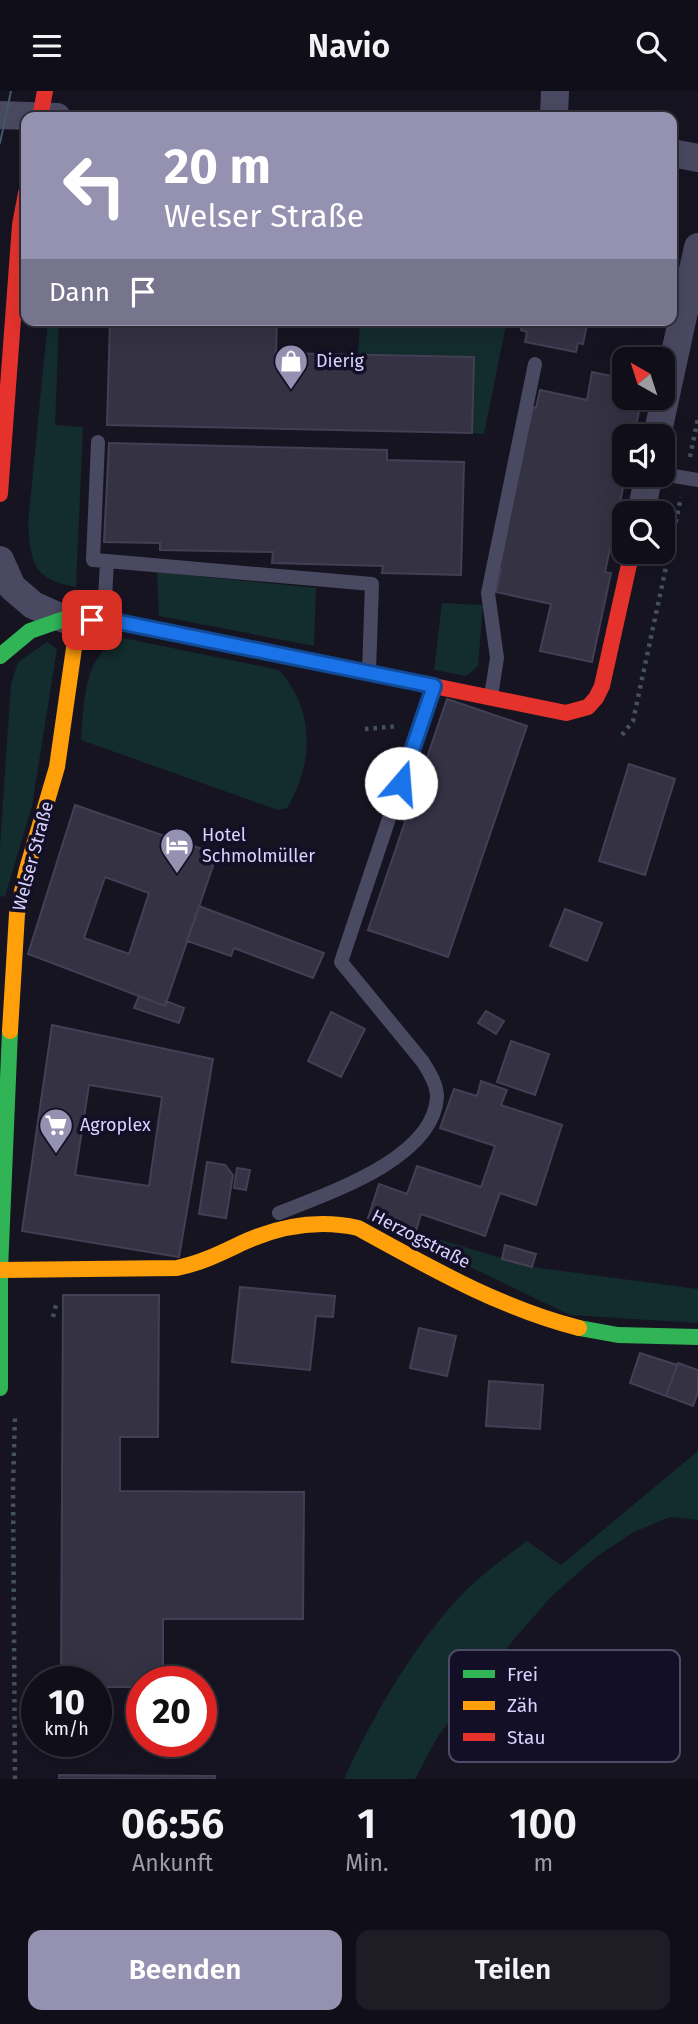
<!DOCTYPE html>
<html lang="de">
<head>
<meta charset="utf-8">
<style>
	:root { --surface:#100f19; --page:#1e1d26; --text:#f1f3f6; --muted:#9c9ca2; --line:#302f38; --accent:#9591b1 }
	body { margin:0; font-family:"Fira Sans",sans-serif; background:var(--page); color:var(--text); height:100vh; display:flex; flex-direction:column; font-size:26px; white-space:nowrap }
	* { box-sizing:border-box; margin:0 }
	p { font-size:23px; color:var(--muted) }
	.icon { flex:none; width:38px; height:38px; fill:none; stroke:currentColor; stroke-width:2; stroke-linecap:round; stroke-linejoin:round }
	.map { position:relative; height:1688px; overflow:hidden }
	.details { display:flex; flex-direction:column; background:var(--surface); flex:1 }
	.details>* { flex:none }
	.top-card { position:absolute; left:21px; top:21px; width:656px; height:214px; border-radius:14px; box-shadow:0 7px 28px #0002,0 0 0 2px var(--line); background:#9591b1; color:#fff; overflow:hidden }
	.needle { width:46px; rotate:321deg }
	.buttons { position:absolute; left:612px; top:256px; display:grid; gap:14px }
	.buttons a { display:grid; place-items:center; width:63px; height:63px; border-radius:14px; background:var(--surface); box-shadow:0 7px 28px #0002,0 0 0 2px var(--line); font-size:35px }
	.speed { position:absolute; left:21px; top:1575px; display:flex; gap:14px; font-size:35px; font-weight:700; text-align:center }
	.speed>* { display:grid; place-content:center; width:91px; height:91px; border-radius:50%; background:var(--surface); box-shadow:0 7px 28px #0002,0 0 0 2px var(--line); line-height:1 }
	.speed small { font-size:18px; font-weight:400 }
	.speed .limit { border:10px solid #d22; background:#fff; color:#111 }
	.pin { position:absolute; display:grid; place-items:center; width:60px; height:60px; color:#fff; margin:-30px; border-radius:14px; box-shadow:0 4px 10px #0006 }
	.me { position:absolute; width:77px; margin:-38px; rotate:18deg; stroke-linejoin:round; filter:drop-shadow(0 0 5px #0008) }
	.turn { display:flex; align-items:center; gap:24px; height:147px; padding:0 28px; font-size:32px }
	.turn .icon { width:91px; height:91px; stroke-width:2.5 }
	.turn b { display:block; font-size:49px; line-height:60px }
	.then { display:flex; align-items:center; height:66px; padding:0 28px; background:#0003; gap:14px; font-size:26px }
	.eta { display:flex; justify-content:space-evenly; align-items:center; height:119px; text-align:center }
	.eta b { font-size:42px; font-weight:600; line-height:49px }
	.action { display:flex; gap:14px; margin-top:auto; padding:14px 28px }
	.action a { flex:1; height:80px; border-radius:14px; background:var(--accent); color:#fff; font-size:28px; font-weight:600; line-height:80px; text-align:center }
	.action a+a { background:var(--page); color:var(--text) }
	header { display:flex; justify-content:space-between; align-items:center; height:91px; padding:0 28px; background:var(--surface); font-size:32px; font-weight:600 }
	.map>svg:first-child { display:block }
	.green { fill:#132c2d }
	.building { fill:#343243; stroke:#433f54; stroke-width:2; fill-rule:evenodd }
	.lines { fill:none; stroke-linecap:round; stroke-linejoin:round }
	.path { stroke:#44505f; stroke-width:4.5; stroke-dasharray:3.5 5; stroke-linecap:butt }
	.lane { stroke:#4a4962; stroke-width:14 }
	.street { stroke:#4a4962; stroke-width:28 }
	.fast { stroke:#30b455; stroke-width:16 }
	.slow { stroke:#ff9f0a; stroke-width:16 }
	.jam { stroke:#e5322d; stroke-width:16 }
	.tram { stroke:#43596b; stroke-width:2 }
	.route-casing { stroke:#114b97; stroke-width:18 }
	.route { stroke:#1a73e8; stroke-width:12 }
	.labels { text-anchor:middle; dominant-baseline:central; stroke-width:7; stroke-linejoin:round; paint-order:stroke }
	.poi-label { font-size:18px; fill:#d9d4ff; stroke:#130f26; text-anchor:start }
	.street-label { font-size:18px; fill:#d9d4ff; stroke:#130f26 }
	.key { fill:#130f26; stroke:#4e4a67; stroke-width:2 }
	.key-label { font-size:19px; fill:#d9d4ff }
</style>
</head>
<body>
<header><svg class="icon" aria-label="menu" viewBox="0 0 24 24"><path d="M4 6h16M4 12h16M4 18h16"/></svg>Navio<svg class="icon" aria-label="search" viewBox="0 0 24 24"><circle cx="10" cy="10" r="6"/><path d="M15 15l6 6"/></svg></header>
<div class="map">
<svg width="698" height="1688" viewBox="0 0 698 1688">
	<rect width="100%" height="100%" fill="#161421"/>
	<!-- green -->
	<path class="green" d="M 48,229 L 59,229 L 55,334 L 83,336 L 76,496 C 33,488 31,473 28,432 Z
		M 360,229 L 507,229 L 484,343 L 472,342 L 474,266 L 358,264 Z
		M 157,481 L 316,497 L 314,555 L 159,525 Z
		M 442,512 L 483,514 L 478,575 L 466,585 L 434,579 Z
		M 123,547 L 279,579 C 315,619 314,672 287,717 L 278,719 L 81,649 C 85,612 82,562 123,547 Z
		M 47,551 L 57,558 L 32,715 L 5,806 L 0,805 L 0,755 L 11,593 L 18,571 Z
		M 368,1127 L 532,1176 L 698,1198 L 698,1232 L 570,1224 Z
		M 698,1360 L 698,1429 L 670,1426 L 634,1441 L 596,1466 L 552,1505 L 514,1548 L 438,1645 L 415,1688 L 344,1688 C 373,1626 407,1565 453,1513 C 474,1489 501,1469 527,1450 L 561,1474 Z"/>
	<!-- building -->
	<path class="building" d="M 110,229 L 277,229 L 276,262 L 474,266 L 472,342 L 107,334 Z
		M 523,229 L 588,229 L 583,253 L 578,252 L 576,261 L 525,251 L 527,241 L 521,239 Z
		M 592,281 L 625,288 L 625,306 L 642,306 L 634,345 L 625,345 L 626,383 L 605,481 L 611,482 L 592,571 L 540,560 L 551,513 L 496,501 L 501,479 L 498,479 L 533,316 L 536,317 L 540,299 L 587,309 Z
		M 109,352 L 387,359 L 387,369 L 464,371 L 461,484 L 382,482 L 383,475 L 272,472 L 273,461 L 160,459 L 160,452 L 104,451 Z
		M 447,608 L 527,635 L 448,866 L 368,839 Z
		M 629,673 L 675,688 L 645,784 L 599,770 Z
		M 75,714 L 217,763 L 165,915 L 28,863 ZM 105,786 L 149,802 L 129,863 L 84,847 Z
		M 199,815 L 324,862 L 313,887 L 234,857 L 231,865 L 187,850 Z
		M 565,818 L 602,832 L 587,870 L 550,855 Z
		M 139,905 L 165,915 L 166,910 L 184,917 L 179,932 L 134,917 Z
		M 486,920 L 504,930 L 496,943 L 478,932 Z
		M 331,921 L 365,938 L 341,986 L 308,970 Z
		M 52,934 L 213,968 L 179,1166 L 22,1140 ZM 89,994 L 162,1006 L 149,1095 L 75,1084 Z
		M 511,950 L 549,963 L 535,1004 L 497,991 Z
		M 481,990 L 507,999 L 501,1014 L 562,1034 L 536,1114 L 500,1102 L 485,1145 L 421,1123 L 415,1143 L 368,1127 L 379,1093 L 407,1103 L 417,1075 L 481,1096 L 495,1055 L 440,1037 L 454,998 L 477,1005 Z
		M 207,1071 L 225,1074 L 233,1084 L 226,1127 L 199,1123 Z
		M 237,1077 L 250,1079 L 246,1099 L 234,1097 Z
		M 505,1154 L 536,1163 L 532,1176 L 502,1168 Z
		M 240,1196 L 335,1205 L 333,1226 L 316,1225 L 310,1279 L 232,1271 Z
		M 63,1204 L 159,1204 L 158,1346 L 120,1346 L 120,1400 L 304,1401 L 303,1528 L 163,1528 L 163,1591 L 142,1591 L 142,1596 L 96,1596 L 96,1591 L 61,1591 Z
		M 419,1237 L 456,1245 L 447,1285 L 410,1277 Z
		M 640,1262 L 677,1274 L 666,1305 L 630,1292 Z
		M 678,1272 L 698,1279 L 698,1301 L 693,1315 L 666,1305 Z
		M 489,1290 L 543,1294 L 540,1338 L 486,1335 Z
		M 59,1684 L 215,1685 L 215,1688 L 59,1688 Z"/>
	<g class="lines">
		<!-- path -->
		<path class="path" d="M 690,366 L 698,327
			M 365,638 L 399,635
			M 622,644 L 633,630 L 681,406
			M 53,1226 L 57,1210
			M 15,1688 L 13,1394 L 15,1325"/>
		<!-- lane -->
		<path class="lane" d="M 98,351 L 93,469 L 107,470
			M 663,383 L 698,389
			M 104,527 L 107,470 L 372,493 L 369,580
			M 491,605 L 497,567 L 488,502 L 535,273
			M 279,1122 C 326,1103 434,1068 437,1006 C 437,993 429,981 423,971 L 341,871 L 433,596"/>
		<!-- street -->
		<path class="street" d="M 0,24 L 57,26
			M 554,26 L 555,0
			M 672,62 L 698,67
			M 657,345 L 698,156
			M 641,422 L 649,383
			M 0,469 L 12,496 L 33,514 L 64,528"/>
		<!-- fast -->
		<path class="fast" d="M 0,565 L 30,540 L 64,528 L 114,530 L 380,584
			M 579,1237 L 618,1244 L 698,1246
			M 0,1297 L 0,1179 L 10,940"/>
		<!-- slow -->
		<path class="slow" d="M 10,940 L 17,823 L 27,778 L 57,676 L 78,529
			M 0,1179 L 177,1177 C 201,1172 221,1162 242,1152 C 279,1135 318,1128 358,1137 C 429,1176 500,1217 579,1237"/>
		<!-- jam -->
		<path class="jam" d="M 40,26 L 45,0
			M 0,403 L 20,134 L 26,102
			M 380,584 L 566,622 L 588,616 L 596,607 L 602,595 L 632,460"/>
		<!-- tram -->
		<path class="tram" d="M 0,52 L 11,0"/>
	</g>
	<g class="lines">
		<!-- route casing -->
		<g class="route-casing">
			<path id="route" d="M 92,529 L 114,530 L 434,595 L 401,692"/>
		</g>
		<!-- route -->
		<use href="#route" class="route"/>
	</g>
	<!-- icons -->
	<defs>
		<g id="shop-pin" transform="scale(1.75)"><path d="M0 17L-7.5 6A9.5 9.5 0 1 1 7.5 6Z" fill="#9591b1" stroke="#130f26"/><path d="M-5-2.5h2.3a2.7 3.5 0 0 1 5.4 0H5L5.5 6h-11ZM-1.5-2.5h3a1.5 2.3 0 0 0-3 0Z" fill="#fff"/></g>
		<g id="hotel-pin" transform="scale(1.75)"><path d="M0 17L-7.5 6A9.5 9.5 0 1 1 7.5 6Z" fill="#9591b1" stroke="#130f26"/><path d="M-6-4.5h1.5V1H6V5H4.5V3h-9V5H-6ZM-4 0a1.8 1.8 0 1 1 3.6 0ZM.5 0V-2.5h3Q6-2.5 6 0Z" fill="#fff"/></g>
		<g id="supermarket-pin" transform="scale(1.75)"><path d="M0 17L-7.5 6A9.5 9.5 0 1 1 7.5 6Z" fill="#9591b1" stroke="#130f26"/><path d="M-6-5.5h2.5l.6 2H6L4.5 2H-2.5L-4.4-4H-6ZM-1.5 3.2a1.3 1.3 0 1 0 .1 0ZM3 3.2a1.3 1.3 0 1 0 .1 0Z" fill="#fff"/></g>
	</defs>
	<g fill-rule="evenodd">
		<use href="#shop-pin" x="291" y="270"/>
		<use href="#hotel-pin" x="177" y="754"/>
		<use href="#supermarket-pin" x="56" y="1034"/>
	</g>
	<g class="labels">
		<!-- poi labels -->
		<g class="poi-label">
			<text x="316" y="270">Dierig</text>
			<text x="202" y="744">Hotel<tspan x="202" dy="21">Schmolmüller</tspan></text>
			<text x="80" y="1034">Agroplex</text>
		</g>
		<!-- street labels -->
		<g class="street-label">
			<text transform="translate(33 765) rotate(-75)">Welser Straße</text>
			<text transform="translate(421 1148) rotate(27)">Herzogstraße</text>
		</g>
	</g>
	<!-- legend -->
	<rect x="449" y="1559" width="231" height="112" rx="10" class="key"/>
	<rect x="463" y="1579" width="32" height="8" fill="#30b455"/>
	<rect x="463" y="1610" width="32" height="9" fill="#ff9f0a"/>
	<rect x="463" y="1642" width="32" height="8" fill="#e5322d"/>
	<g class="key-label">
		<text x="507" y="1590">Frei</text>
		<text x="507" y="1621">Zäh</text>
		<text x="507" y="1653">Stau</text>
	</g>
</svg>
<div class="buttons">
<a><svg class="needle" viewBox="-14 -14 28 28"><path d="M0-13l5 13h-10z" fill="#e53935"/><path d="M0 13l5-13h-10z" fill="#9c9ca2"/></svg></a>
<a><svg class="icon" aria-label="sound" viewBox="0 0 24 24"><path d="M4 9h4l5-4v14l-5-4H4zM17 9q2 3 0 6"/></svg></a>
<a><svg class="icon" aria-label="search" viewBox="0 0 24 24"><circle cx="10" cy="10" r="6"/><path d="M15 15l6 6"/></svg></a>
</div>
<div class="speed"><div>10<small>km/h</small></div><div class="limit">20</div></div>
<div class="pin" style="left:92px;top:529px;background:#d93025"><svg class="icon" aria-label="arrive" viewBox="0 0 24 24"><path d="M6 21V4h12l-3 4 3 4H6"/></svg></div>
<svg class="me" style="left:401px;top:692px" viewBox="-20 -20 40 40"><circle r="19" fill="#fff"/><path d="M0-13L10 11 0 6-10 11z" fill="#1a73e8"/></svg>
<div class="top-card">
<div class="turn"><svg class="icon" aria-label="left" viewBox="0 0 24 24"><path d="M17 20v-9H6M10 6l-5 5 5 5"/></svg><div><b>20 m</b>Welser Straße</div></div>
<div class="then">Dann<svg class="icon" aria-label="arrive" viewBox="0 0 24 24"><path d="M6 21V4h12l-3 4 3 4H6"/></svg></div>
</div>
</div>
<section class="details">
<div class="eta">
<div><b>06:56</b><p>Ankunft</p></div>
<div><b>1</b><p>Min.</p></div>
<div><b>100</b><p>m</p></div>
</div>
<div class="action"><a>Beenden</a><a>Teilen</a></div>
</section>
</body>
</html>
